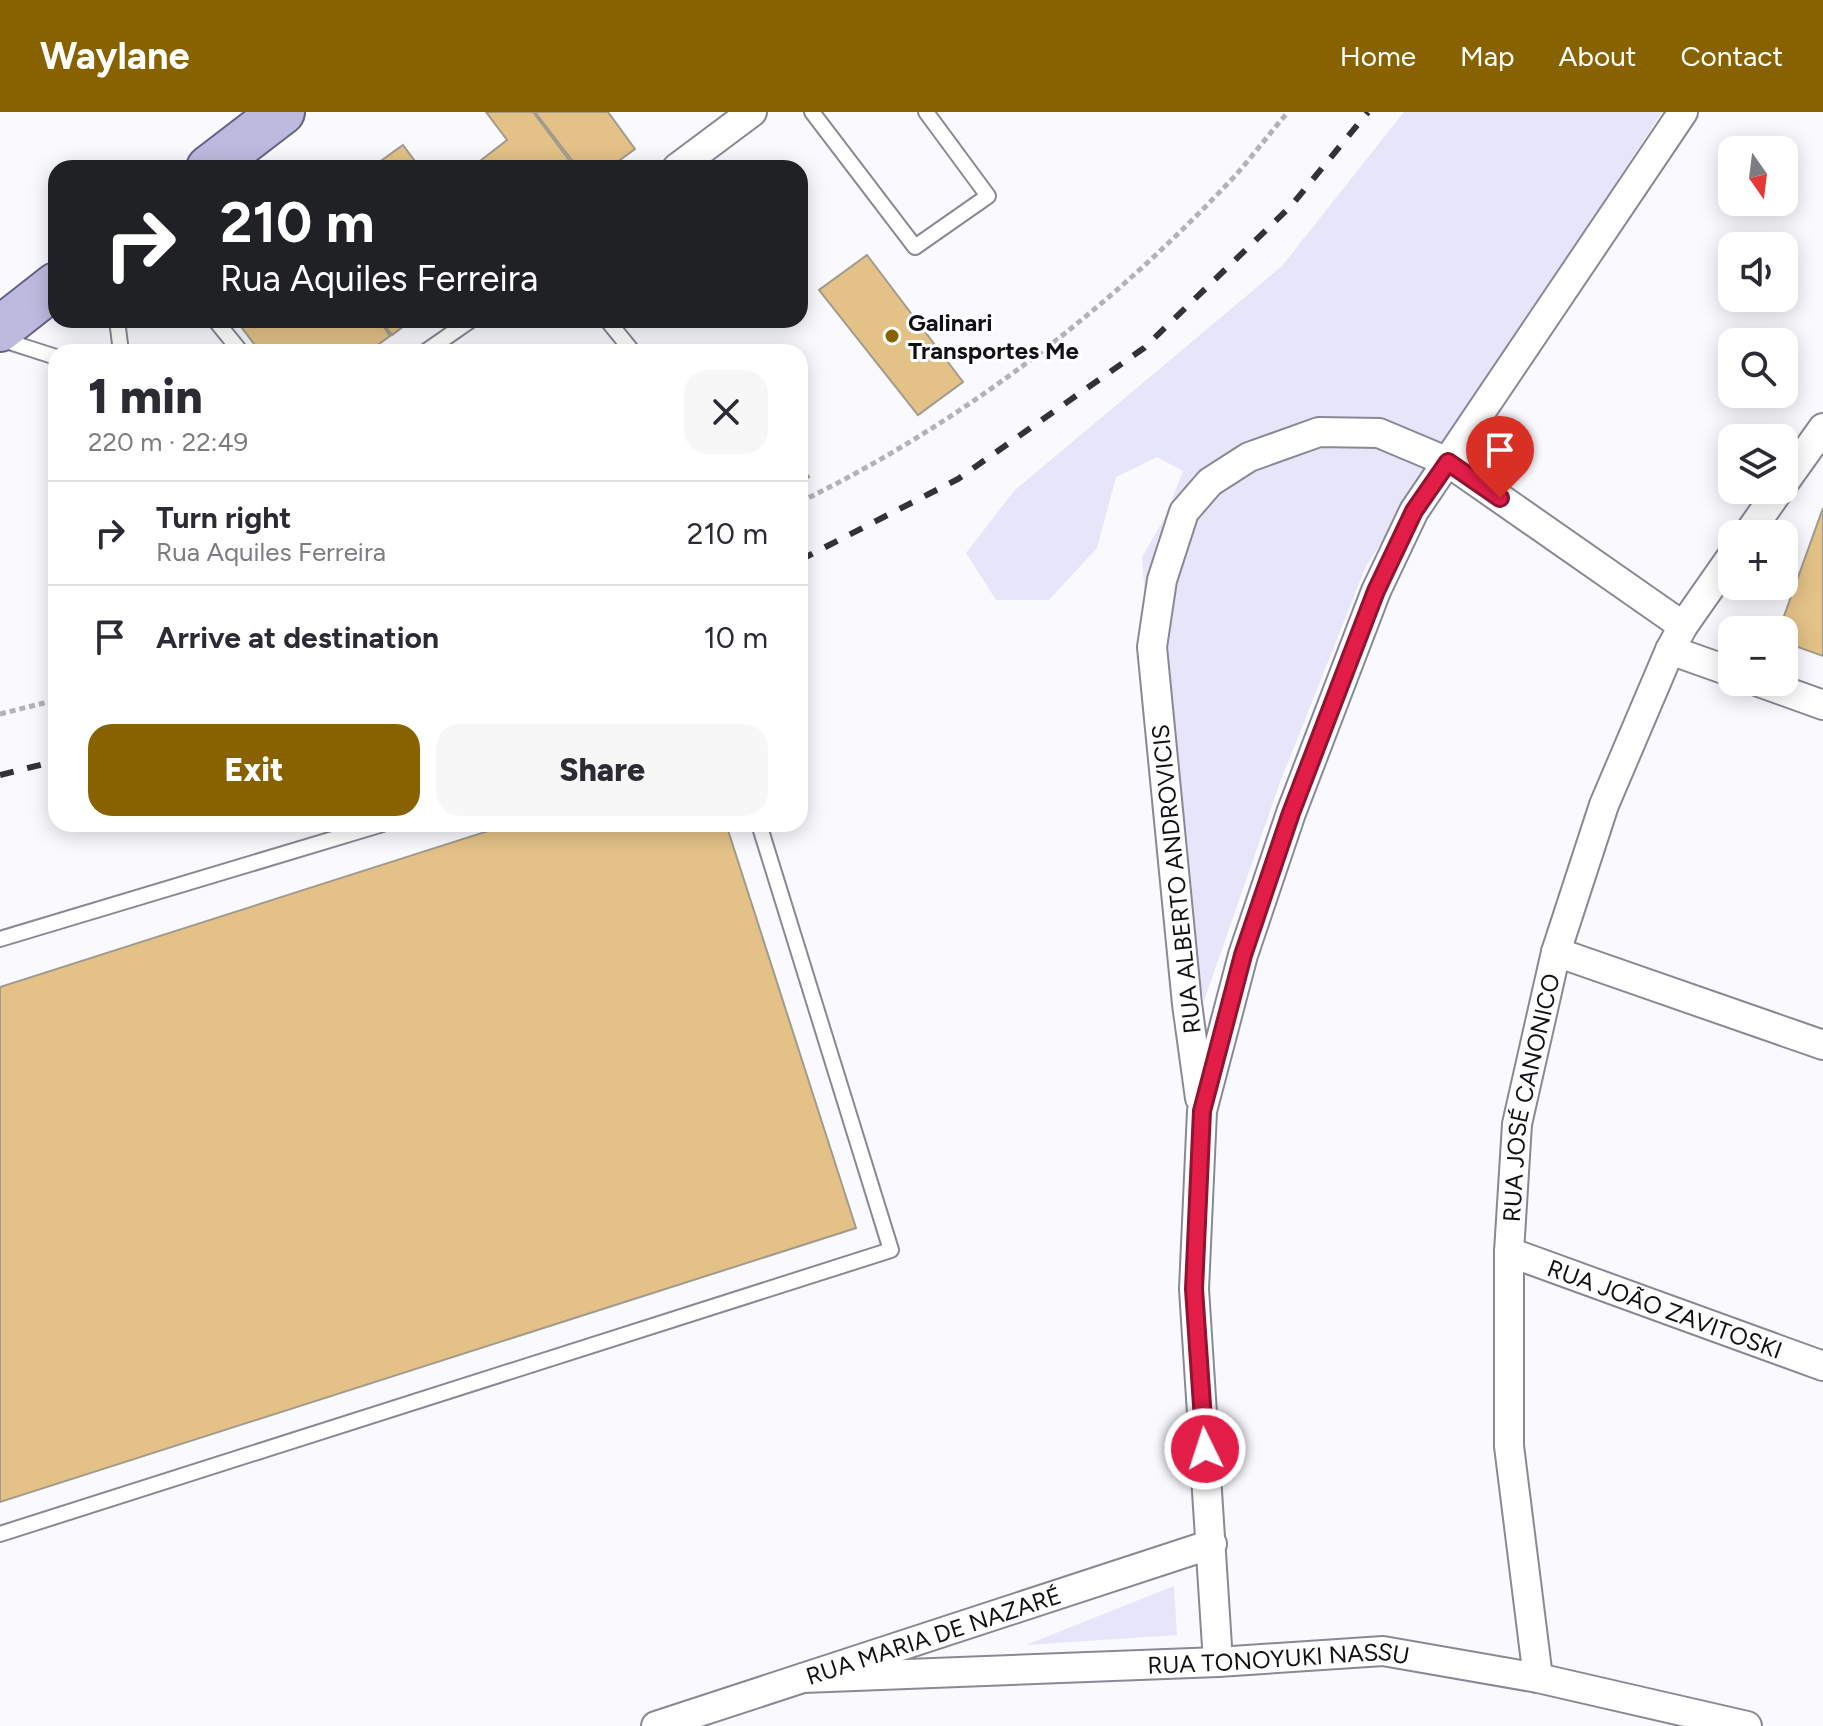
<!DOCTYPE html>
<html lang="en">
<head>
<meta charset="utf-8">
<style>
	:root { --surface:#fff; --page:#f7f7f7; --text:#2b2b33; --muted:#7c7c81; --line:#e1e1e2; --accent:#896200 }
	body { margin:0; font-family:Figtree,sans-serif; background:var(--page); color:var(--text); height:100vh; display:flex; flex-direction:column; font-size:30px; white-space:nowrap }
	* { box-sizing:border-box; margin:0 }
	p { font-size:26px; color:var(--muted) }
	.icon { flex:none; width:44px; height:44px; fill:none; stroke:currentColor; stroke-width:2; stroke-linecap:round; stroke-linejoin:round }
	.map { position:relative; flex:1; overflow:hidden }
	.details { position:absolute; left:48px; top:232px; width:760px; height:488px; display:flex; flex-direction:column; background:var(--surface); border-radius:24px; box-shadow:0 4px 20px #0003 }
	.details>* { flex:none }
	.banner { position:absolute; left:48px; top:48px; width:760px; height:168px; border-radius:24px; box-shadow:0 4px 20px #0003; background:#202124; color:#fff; overflow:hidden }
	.needle { width:52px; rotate:166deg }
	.tools { position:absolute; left:1718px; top:24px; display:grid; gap:16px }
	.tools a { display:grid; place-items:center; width:80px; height:80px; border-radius:16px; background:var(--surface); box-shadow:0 4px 20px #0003; font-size:40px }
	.pin { position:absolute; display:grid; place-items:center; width:68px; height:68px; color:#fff; margin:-82px -34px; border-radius:50% 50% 50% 0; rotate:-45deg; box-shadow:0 0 8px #0007 }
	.pin .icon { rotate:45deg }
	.me { position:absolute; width:88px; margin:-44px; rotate:356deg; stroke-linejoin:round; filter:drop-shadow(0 0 6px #0008) }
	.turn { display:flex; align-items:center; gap:28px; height:168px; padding:0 40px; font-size:36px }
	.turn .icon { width:104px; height:104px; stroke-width:2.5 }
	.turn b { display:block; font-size:56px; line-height:68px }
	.round { display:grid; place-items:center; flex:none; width:84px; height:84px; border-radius:24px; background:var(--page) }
	.overview { display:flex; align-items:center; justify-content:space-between; height:136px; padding:0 40px }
	h1 { font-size:48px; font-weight:800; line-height:60px }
	.primary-button { display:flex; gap:16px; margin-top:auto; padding:16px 40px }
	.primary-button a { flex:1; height:92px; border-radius:24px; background:var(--accent); color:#fff; font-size:32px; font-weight:800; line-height:92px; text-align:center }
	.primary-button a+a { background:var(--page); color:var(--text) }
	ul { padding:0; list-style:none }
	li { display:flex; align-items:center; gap:24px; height:104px; padding:0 40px; border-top:2px solid var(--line) }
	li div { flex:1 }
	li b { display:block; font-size:30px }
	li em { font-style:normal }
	header { display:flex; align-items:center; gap:48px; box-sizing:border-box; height:112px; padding:0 40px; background:var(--accent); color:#fff }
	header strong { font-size:38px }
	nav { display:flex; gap:44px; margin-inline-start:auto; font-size:28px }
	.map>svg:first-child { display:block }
	.green { fill:#e6e5f9 }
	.building { fill:#e4c287; stroke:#a19a8e; stroke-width:2 }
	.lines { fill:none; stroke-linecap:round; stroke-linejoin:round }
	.lane-casing { stroke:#898995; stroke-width:18 }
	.street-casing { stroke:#898995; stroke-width:32 }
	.primary-casing { stroke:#64618a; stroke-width:48 }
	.path { stroke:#b2b2b7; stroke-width:5; stroke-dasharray:6 4; stroke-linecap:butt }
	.lane { stroke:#fff; stroke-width:14 }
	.street { stroke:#fff; stroke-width:28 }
	.primary { stroke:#bdbadf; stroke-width:44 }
	.rail { stroke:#333337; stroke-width:6; stroke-dasharray:14 14; stroke-linecap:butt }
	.route-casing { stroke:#92132f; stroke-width:20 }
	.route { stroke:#e11d48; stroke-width:14 }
	.poi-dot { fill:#896200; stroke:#fff; stroke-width:3 }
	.labels { text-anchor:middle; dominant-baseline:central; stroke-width:6; stroke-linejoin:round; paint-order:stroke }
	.poi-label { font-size:24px; font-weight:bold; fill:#111115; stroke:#fff; text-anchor:start }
	.street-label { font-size:24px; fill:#111115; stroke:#fff }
</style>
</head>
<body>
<header>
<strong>Waylane</strong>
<nav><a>Home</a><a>Map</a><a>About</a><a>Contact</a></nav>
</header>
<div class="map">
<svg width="1823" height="1614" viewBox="0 0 1823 1614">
	<rect width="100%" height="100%" fill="#f9f9fe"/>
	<!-- green -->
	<path class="green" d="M 1404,0 L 1662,0 L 1366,454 L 1279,673 L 1204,889 L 1159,682 L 1142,445 L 1164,407 L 1183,359 L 1157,345 L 1116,365 L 1097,436 L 1049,488 L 996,488 L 966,441 L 1014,379 L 1282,154 Z
		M 1174,1474 L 1177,1523 L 1026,1533 Z"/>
	<!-- building -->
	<path class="building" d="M 486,0 L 533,0 L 575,56 L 471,56 L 507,28 Z
		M 535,0 L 608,0 L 635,37 L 609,56 L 578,56 Z
		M 403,33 L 420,56 L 371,56 Z
		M 867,143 L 963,270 L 918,303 L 819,178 Z
		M 236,208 L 379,208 L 390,224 L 368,240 L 260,240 Z
		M 381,208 L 412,208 L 392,223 Z
		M 800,353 L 809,365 L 800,370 Z
		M 1823,396 L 1823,544 L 1784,530 L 1784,518 L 1779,518 Z
		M 510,712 L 726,712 L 856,1116 L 0,1390 L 0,875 Z"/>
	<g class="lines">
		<!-- lane casing -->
		<g class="lane-casing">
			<path id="lane" d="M 812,0 L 915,135 L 988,84 L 926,0
				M 117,208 L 121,240
				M 215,208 L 241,240
				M 607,208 L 633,240
				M 0,227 L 56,245
				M 425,240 L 471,208
				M 0,827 L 383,712
				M 0,1422 L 891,1138 L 759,712"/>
		</g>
		<!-- street casing -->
		<g class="street-casing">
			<g id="street">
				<path d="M 677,56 L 752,0"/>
				<path d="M 1784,371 L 1823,316"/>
				<path d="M 1748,422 L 1779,378"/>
				<path d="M 1670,538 L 1732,560"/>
				<path d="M 1759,570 L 1823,593"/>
				<path d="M 1556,840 L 1823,933"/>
				<path d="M 1200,986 L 1187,892 L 1152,535 L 1162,468 L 1184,400 L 1210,370 L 1249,345 L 1319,320 L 1379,321 L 1448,350 L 1683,514"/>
				<path id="s1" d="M 1509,1140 L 1823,1254"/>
				<path d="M 1218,1550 L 1194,1177 L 1202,999 L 1243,843 L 1291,701 L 1376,479 L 1414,399 L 1683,0"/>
				<path id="s2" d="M 803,1566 L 1218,1550 L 1383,1539 L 1538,1566 L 1747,1614"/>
				<path id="s3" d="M 1538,1566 L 1509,1334 L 1509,1140 L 1517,1012 L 1556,840 L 1604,693 L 1670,538 L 1683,514 L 1732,444"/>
				<path id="s4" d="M 656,1614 L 1212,1432"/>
			</g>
		</g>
		<!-- primary casing -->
		<g class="primary-casing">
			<path id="primary" d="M 209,56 L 282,0
				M 0,217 L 56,173"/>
		</g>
		<!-- path -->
		<path class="path" d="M 800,390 C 962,311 1110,197 1233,66 C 1252,45 1269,22 1288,0
			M 0,602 L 56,588"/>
		<!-- lane -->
		<use href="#lane" class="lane"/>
		<!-- street -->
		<use href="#street" class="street"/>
		<!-- primary -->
		<use href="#primary" class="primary"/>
		<!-- rail -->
		<path class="rail" d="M 800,448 L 958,367 L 1144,236 L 1291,94 L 1368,0
			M 0,663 L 56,649"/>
	</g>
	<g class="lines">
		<!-- route casing -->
		<g class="route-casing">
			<path id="route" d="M 1205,1337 L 1194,1177 L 1202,999 L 1243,843 L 1291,701 L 1376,479 L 1414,399 L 1448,350 L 1500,386"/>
		</g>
		<!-- route -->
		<use href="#route" class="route"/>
	</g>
	<!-- markers -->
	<circle class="poi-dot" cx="892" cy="224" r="8"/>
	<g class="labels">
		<!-- poi labels -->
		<g class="poi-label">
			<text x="908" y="210">Galinari<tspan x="908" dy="28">Transportes Me</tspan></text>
		</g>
		<!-- street labels -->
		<g class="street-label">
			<text transform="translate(1176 767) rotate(-96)">RUA ALBERTO ANDROVICIS</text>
			<text stroke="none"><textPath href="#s3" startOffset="584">RUA JOSÉ CANONICO</textPath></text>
			<text stroke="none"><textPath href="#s1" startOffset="166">RUA JOÃO ZAVITOSKI</textPath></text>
			<text stroke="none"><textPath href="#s4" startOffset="292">RUA MARIA DE NAZARÉ</textPath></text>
			<text stroke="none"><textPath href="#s2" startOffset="476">RUA TONOYUKI NASSU</textPath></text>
		</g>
	</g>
</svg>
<div class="tools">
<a><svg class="needle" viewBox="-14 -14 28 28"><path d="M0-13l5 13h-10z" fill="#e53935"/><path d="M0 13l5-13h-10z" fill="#7c7c81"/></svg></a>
<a><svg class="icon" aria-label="sound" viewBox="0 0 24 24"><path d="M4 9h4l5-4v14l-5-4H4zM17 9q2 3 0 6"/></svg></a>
<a><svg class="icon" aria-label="search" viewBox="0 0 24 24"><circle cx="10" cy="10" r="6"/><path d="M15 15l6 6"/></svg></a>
<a><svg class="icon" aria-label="layers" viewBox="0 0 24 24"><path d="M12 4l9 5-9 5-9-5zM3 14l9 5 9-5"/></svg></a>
<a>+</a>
<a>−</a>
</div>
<div class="pin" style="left:1500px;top:386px;background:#d93025"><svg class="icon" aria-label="arrive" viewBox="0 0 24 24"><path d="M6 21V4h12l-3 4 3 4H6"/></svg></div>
<svg class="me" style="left:1205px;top:1337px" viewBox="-20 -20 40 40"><circle r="17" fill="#e11d48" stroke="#fff" stroke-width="3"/><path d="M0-11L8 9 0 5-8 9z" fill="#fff"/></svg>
<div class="banner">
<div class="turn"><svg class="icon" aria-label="right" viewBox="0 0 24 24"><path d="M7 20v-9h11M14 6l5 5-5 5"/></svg><div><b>210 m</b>Rua Aquiles Ferreira</div></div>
</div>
<section class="details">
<div class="overview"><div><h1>1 min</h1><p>220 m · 22:49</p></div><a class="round"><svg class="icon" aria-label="close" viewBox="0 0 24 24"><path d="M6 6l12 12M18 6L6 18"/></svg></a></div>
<ul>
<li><svg class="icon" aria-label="right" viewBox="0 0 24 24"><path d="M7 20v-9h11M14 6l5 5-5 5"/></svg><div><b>Turn right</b><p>Rua Aquiles Ferreira</p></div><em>210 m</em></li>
<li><svg class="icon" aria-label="arrive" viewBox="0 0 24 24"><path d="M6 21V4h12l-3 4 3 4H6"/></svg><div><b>Arrive at destination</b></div><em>10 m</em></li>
</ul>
<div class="primary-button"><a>Exit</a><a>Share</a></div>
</section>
</div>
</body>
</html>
